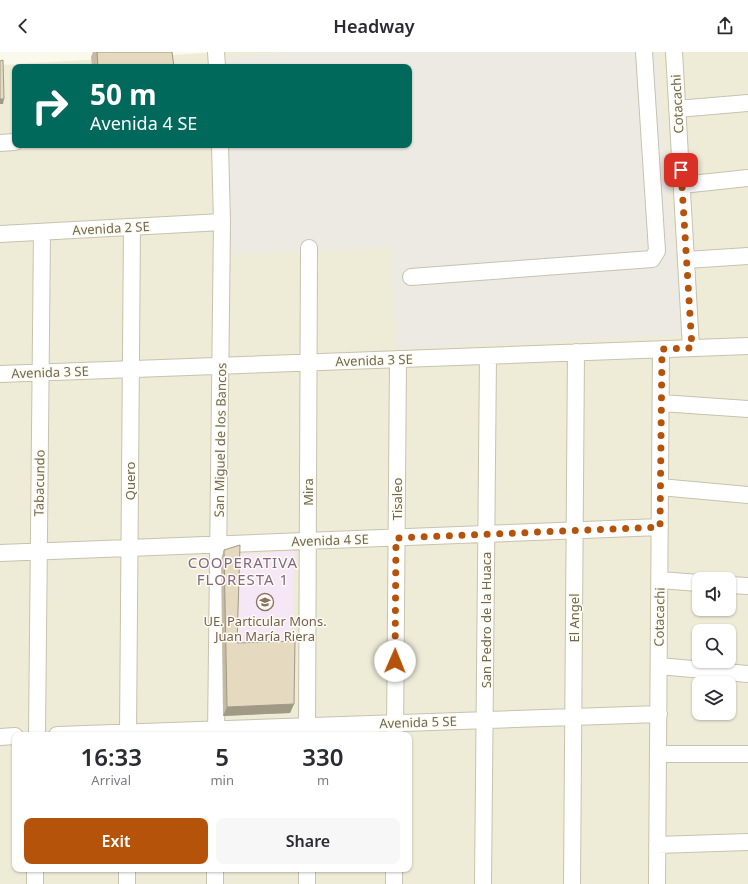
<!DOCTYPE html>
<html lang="en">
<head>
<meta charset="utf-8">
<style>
	:root { --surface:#fff; --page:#f7f7f7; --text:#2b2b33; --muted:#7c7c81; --accent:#b45309 }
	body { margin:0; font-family:"Noto Sans",sans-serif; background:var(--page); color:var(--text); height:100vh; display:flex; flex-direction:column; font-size:15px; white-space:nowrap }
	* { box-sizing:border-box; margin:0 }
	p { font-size:13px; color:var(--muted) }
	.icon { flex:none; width:22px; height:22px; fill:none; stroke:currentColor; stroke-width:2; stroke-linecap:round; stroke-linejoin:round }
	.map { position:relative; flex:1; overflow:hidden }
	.side { position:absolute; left:12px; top:680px; width:400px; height:140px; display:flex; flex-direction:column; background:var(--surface); border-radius:8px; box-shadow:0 1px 3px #0004 }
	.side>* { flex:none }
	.hud { position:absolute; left:12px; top:12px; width:400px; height:84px; border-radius:8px; box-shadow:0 1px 3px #0004; background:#00695c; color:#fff; overflow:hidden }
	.fabs { position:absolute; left:692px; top:520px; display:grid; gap:8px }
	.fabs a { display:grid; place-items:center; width:44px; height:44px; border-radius:8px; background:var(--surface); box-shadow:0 1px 3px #0004; font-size:20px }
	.pin { position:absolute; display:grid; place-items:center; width:34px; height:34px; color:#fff; margin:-17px; border-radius:8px; box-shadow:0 2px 6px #0006 }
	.me { position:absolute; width:44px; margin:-22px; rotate:1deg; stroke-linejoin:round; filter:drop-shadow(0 0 3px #0008) }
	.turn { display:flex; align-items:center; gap:14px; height:84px; padding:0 12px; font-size:18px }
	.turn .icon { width:52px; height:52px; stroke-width:2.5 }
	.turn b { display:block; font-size:28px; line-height:34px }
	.eta { display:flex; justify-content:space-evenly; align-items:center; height:68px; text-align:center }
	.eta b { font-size:24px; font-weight:600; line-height:28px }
	.action { display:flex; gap:8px; margin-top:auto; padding:8px 12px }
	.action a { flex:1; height:46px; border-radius:8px; background:var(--accent); color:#fff; font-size:16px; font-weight:600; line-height:46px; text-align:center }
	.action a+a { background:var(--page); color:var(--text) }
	header { display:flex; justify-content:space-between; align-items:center; height:52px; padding:0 12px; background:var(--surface); font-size:18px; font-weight:600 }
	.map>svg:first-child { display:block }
	.residential { fill:#eeebd7; fill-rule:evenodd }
	.industrial { fill:#eceae3 }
	.education { fill:#f6e7f7 }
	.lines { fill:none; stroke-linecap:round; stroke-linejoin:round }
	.minor-casing { stroke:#c8c2af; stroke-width:18 }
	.minor { stroke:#fff; stroke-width:16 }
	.wall { fill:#c5bba4 }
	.shaded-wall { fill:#a09986 }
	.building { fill:#e5dabf; stroke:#a09986 }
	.route { stroke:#b45309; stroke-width:7; stroke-dasharray:0 12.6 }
	.labels { text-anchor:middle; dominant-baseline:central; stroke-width:3; stroke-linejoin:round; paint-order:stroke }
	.street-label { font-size:13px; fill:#726751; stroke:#fdfcf1 }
	.education-label { font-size:13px; fill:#785e54; stroke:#fdfcf1 }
	.quarter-label { font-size:15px; letter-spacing:1px; fill:#876587; stroke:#fdfcf1 }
</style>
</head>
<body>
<header><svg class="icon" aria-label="back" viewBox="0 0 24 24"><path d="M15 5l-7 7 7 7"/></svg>Headway<svg class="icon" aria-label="share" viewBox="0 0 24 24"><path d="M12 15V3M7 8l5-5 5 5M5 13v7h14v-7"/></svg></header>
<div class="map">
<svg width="748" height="832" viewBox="0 0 748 832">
	<rect width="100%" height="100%" fill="#faf9eb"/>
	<!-- residential -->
	<path class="residential" d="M 225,0 L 748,0 L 748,832 L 0,832 L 0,13 ZM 15,15 L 409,15 L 409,93 L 15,93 ZM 699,527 L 729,527 L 729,557 L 699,557 ZM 699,579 L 729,579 L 729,609 L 699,609 ZM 699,631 L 729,631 L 729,661 L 699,661 ZM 15,683 L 409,683 L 409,817 L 15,817 Z"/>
	<!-- industrial -->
	<path class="industrial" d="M 297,0 L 657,0 L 682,283 L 397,297 L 390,195 L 231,202 L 229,93 L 409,93 L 409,15 L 227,15 L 227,5 Z"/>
	<!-- education -->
	<path class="education" d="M 295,499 L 292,597 L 234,599 L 238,503 Z"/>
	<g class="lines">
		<!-- minor casing -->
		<g class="minor-casing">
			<path id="minor" d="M 216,0 L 217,15
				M 674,0 L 691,296
				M 677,57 L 748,51
				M 0,91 L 15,90
				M 682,133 L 748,126
				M 0,182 L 222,170
				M 686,208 L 748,204
				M 411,225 L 652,207 L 657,199 L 644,0
				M 0,322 L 748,294
				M 661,351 L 748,357
				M 660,435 L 748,443
				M 0,501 L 660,475
				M 660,528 L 699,531
				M 729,533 L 748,534
				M 659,614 L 748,622
				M 37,683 L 42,180
				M 57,683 L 659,662
				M 128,683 L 132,175
				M 216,683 L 222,170 L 220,93
				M 307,683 L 309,196
				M 395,683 L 398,307
				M 0,685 L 15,684
				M 658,702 L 748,702
				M 657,793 L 748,790
				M 35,832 L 35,817
				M 127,832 L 127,817
				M 215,832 L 215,817
				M 307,832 L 307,817
				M 394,832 L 394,817
				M 483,832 L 488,304
				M 572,832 L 576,300
				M 657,832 L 661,297"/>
		</g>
		<!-- minor -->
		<use href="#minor" class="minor"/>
	</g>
	<!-- wall -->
	<path class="wall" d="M 93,0 L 172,0 L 174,15 L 92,15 L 91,5 Z
		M 224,498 L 237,591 L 294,652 L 290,661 L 223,664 L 221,507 Z"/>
	<!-- shaded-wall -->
	<path class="shaded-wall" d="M 0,47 L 4,47 L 3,52 L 0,52 Z
		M 294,652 L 290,661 L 223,664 L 227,655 Z"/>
	<!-- building -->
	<path class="building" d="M 97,0 L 172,0 L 174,15 L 98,15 Z
		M 3,8 L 4,47 L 0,47 L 0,9 Z
		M 240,493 L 237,591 L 295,589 L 294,652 L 227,655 L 224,498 Z"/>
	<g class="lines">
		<!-- route -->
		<path class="route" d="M 395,609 L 396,486 L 660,475 L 662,297 L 692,296 L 681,118"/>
	</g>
	<!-- icons -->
	<defs>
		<g id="school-ring" transform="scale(0.9)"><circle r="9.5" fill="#fdfcf1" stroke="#8d6e63" stroke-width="1.5"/><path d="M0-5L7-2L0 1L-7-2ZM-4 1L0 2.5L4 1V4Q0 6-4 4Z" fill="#8d6e63"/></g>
	</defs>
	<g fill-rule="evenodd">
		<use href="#school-ring" x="265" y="550"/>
	</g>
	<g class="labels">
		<!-- street labels -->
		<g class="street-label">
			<text transform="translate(677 52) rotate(-93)">Cotacachi</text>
			<text transform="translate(111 176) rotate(-3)">Avenida 2 SE</text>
			<text transform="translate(374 308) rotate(-2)">Avenida 3 SE</text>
			<text transform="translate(50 320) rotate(-2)">Avenida 3 SE</text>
			<text transform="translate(220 388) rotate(-89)">San Miguel de los Bancos</text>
			<text transform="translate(130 429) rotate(-90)">Quero</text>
			<text transform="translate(39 431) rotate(-89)">Tabacundo</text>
			<text transform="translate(308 440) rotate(-90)">Mira</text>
			<text transform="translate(397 447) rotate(-90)">Tisaleo</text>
			<text transform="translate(330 488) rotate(-2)">Avenida 4 SE</text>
			<text transform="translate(659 565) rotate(-89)">Cotacachi</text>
			<text transform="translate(574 566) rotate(-90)">El Angel</text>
			<text transform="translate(486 568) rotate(-90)">San Pedro de la Huaca</text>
			<text transform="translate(418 670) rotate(-2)">Avenida 5 SE</text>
		</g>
		<!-- education labels -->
		<g class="education-label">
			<text x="265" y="569">UE. Particular Mons.<tspan x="265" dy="15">Juan María Riera</tspan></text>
		</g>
		<!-- quarter labels -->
		<g class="quarter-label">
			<text x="243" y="510">COOPERATIVA<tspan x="243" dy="17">FLORESTA 1</tspan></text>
		</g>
	</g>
</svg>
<div class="fabs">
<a><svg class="icon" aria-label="sound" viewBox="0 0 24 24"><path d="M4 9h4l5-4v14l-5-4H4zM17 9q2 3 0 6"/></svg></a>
<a><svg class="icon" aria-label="search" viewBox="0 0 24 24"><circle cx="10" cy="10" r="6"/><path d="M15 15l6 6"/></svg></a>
<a><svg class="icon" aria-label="layers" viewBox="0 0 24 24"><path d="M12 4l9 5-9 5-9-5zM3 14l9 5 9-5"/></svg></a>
</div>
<div class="pin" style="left:681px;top:118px;background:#d93025"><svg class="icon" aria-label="arrive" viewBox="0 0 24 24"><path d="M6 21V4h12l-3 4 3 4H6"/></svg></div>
<svg class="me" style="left:395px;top:609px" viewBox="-20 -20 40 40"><circle r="19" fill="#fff"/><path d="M0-13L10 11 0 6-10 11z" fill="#b45309"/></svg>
<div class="hud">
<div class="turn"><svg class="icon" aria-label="right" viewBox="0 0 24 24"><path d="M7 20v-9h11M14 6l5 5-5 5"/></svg><div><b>50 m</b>Avenida 4 SE</div></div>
</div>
<section class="side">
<div class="eta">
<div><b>16:33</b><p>Arrival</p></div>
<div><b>5</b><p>min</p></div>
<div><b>330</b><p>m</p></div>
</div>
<div class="action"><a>Exit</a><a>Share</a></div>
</section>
</div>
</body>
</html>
